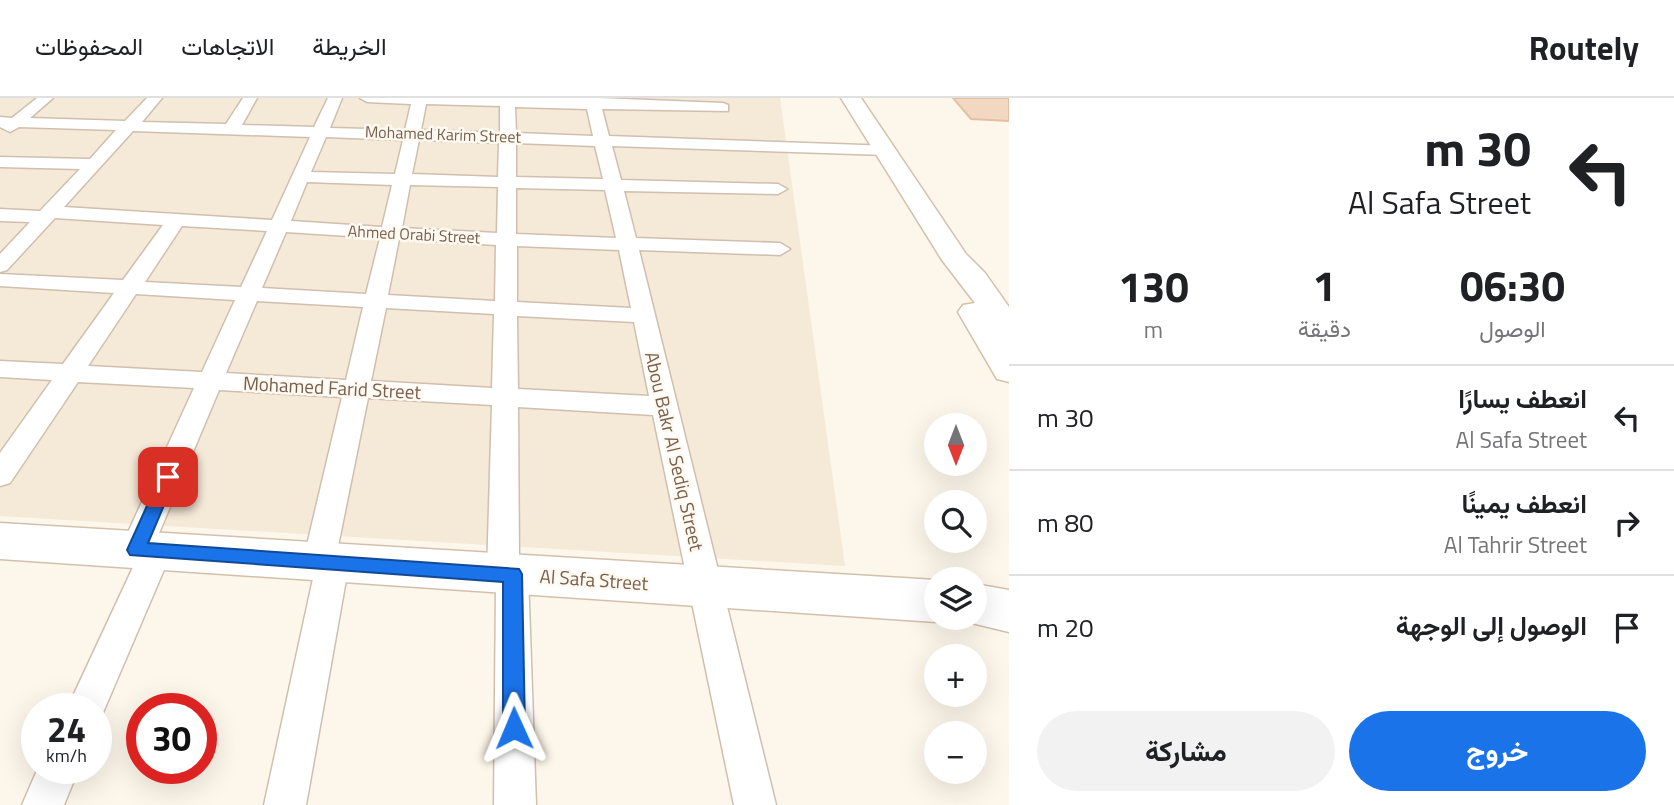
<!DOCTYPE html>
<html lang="ar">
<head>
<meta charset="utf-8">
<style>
	:root { --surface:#fff; --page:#f2f2f2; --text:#202124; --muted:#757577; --line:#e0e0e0; --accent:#1a73e8 }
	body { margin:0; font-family:"Titillium Web",Vazirmatn,sans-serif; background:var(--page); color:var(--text); direction:rtl; height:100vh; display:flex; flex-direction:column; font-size:26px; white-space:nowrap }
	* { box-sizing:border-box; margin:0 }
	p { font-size:23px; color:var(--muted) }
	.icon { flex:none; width:38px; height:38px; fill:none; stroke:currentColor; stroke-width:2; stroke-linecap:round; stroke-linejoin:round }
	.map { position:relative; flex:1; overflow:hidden; direction:ltr }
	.side { display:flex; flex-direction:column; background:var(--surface); width:665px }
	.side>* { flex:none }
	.guide { background:#fff; color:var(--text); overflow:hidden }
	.needle { width:46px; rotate:180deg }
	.tools { position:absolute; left:924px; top:315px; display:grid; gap:14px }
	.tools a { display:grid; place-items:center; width:63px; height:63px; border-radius:50%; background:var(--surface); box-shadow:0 7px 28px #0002; font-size:35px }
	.speed { position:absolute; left:21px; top:595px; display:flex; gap:14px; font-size:35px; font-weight:700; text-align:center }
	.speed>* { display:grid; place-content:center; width:91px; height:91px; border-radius:50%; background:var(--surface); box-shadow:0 7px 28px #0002; line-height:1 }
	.speed small { font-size:18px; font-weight:400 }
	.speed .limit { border:10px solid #d22; background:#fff; color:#111 }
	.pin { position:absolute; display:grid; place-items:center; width:60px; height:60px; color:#fff; margin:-30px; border-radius:14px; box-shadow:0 4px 10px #0006 }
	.me { position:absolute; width:77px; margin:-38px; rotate:359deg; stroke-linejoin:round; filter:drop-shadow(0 0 5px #0008) }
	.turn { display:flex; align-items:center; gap:24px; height:147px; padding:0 28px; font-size:32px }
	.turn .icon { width:91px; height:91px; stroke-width:2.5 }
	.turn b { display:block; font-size:49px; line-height:60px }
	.eta { display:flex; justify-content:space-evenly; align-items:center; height:119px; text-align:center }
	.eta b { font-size:42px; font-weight:700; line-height:49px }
	.button { display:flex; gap:14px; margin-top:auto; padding:14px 28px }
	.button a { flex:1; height:80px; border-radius:42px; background:var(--accent); color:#fff; font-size:28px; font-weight:700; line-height:80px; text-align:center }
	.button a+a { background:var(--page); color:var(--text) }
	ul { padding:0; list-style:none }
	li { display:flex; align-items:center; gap:21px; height:105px; padding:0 28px; border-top:2px solid var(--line) }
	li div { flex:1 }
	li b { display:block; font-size:26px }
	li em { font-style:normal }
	header { display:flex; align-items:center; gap:42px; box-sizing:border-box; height:98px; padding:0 35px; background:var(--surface); border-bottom:2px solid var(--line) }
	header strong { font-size:33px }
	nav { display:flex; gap:38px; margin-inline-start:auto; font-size:24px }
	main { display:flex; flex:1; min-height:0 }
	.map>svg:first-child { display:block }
	.residential { fill:#f5e9d8 }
	.building { fill:#f2d7c1; stroke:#e5bfa1; stroke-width:2 }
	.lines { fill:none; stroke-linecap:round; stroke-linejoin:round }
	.minor-casing { stroke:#d0bfae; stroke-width:3 }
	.secondary-casing { stroke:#d3c0ac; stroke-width:3 }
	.minor { fill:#fff; fill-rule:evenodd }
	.secondary { fill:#fff; fill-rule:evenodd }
	.route { fill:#1a73e8; stroke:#114b97; stroke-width:2 }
	.labels { text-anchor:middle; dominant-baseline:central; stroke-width:5; stroke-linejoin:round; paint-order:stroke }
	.far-street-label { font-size:16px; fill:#795e4c; stroke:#fffaf1 }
	.street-label { font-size:19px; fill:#795e4c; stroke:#fffaf1 }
</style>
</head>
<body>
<header>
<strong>Routely</strong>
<nav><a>الخريطة</a><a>الاتجاهات</a><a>المحفوظات</a></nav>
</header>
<main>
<section class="side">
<div class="guide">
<div class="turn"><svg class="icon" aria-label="left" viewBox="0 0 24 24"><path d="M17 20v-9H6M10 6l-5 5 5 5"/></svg><div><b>30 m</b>Al Safa Street</div></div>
</div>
<div class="eta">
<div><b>06:30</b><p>الوصول</p></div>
<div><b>1</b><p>دقيقة</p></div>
<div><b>130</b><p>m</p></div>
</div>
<ul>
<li><svg class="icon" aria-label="left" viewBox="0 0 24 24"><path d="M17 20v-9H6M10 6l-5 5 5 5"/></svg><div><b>انعطف يسارًا</b><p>Al Safa Street</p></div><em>30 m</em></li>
<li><svg class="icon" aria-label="right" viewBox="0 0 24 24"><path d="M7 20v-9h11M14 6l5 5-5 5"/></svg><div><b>انعطف يمينًا</b><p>Al Tahrir Street</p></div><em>80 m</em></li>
<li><svg class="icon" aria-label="arrive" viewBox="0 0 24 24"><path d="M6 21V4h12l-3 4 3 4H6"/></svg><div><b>الوصول إلى الوجهة</b></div><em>20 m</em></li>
</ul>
<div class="button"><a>خروج</a><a>مشاركة</a></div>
</section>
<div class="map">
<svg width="1009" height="707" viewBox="0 0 1009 707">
	<rect width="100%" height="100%" fill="#fdf6ea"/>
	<!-- residential -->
	<path class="residential" d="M 0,0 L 780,0 L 845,468 L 0,418 Z"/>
	<!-- building -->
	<path class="building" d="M 953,0 L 1009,0 L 1009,23 L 971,21 Z"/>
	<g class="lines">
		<!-- minor casing -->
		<g class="minor-casing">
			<path id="minor" d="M 37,0 L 53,0 L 30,20 L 125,23 L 147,0 L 162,0 L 142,24 L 226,26 L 243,0 L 257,0 L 242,27 L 314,29 L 328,0 L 342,0 L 330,30 L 405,32 L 411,6 L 367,4 L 360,0 L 599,0 L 723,5 L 728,7 L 728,13 L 602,11 L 609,38 L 892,48 L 894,52 L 886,57 L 612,48 L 621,82 L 778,86 L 787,91 L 778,96 L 624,93 L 636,140 L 780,145 L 790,151 L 780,157 L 639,152 L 776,707 L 734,707 L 653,317 L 518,309 L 519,464 L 528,476 L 536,707 L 494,707 L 496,486 L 487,475 L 492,307 L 368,300 L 337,453 L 344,455 L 349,465 L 306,707 L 264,707 L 314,476 L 308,474 L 303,464 L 342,299 L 219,292 L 157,440 L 167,444 L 172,453 L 99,624 L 96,626 L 96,611 L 67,611 L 135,465 L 125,461 L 120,452 L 194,290 L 78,284 L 10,385 L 0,388 L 0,355 L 52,282 L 0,279 L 0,263 L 63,266 L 114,195 L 0,188 L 0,176 L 123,182 L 163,127 L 55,120 L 7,172 L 0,174 L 0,156 L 30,124 L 0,123 L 0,111 L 40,113 L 80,71 L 0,69 L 0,59 L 90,61 L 116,32 L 19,29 L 10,34 L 0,29 L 0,19 L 12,20 ZM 426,6 L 500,8 L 500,35 L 421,32 ZM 515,9 L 587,11 L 593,38 L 516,35 ZM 133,33 L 310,39 L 272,122 L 64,109 ZM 326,39 L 403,42 L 395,76 L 311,74 ZM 419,42 L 499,45 L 498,79 L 412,76 ZM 516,45 L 595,48 L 603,81 L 516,79 ZM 307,84 L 392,87 L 382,129 L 291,123 ZM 410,87 L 498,89 L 497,135 L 402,130 ZM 516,90 L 605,92 L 616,140 L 516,136 ZM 182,128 L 267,133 L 241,189 L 145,184 ZM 286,134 L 380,140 L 366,196 L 262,190 ZM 399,141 L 496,147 L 495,203 L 388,197 ZM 517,148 L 619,152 L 631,210 L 517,204 ZM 136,196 L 235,202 L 202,274 L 88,268 ZM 257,203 L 363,209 L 346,282 L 226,275 ZM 386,210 L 494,216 L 492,290 L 371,283 ZM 517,218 L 634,224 L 649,298 L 518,291 Z
				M 38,670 L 79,670 L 64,707 L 22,707 Z"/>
		</g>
		<!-- secondary casing -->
		<g class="secondary-casing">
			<path id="secondary" d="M 841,0 L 861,0 L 966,156 L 985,175 L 1009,209 L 1009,284 L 997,281 L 958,214 L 963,207 L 975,205 L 942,162 Z
				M 0,425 L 936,482 L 936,520 L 947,520 L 936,524 L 0,461 Z
				M 975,486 L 1009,492 L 1009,534 L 959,522 L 975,520 Z"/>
		</g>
		<!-- minor -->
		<use href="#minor" class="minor"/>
		<!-- secondary -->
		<use href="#secondary" class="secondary"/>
	</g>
	<!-- route -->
	<path class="route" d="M 168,373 L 176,379 L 148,445 L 519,471 L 522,476 L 525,630 L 522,638 L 514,641 L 506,638 L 503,630 L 503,484 L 130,457 L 127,452 L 160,379 Z"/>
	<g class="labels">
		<!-- far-street labels -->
		<g class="far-street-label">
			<text transform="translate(443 36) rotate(2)">Mohamed Karim Street</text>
			<text transform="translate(414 136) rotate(3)">Ahmed Orabi Street</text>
		</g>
		<!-- street labels -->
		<g class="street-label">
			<text transform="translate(332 289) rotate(3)">Mohamed Farid Street</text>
			<text transform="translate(675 353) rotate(77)">Abou Bakr Al Sediq Street</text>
			<text transform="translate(594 481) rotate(4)">Al Safa Street</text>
		</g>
	</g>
</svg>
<div class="tools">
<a><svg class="needle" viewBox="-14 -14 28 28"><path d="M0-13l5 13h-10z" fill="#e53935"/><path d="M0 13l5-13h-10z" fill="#757577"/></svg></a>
<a><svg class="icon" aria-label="search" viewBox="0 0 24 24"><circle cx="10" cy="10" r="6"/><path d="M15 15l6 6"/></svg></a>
<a><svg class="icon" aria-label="layers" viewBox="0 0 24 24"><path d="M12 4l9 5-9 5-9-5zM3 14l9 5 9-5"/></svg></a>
<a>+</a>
<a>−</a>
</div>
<div class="speed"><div>24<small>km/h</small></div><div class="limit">30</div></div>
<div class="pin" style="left:168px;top:379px;background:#d93025"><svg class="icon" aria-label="arrive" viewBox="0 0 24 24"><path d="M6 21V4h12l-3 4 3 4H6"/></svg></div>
<svg class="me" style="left:514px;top:630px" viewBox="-20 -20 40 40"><path d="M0-17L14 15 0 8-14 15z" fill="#1a73e8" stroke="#fff" stroke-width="4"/></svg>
</div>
</main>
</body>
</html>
